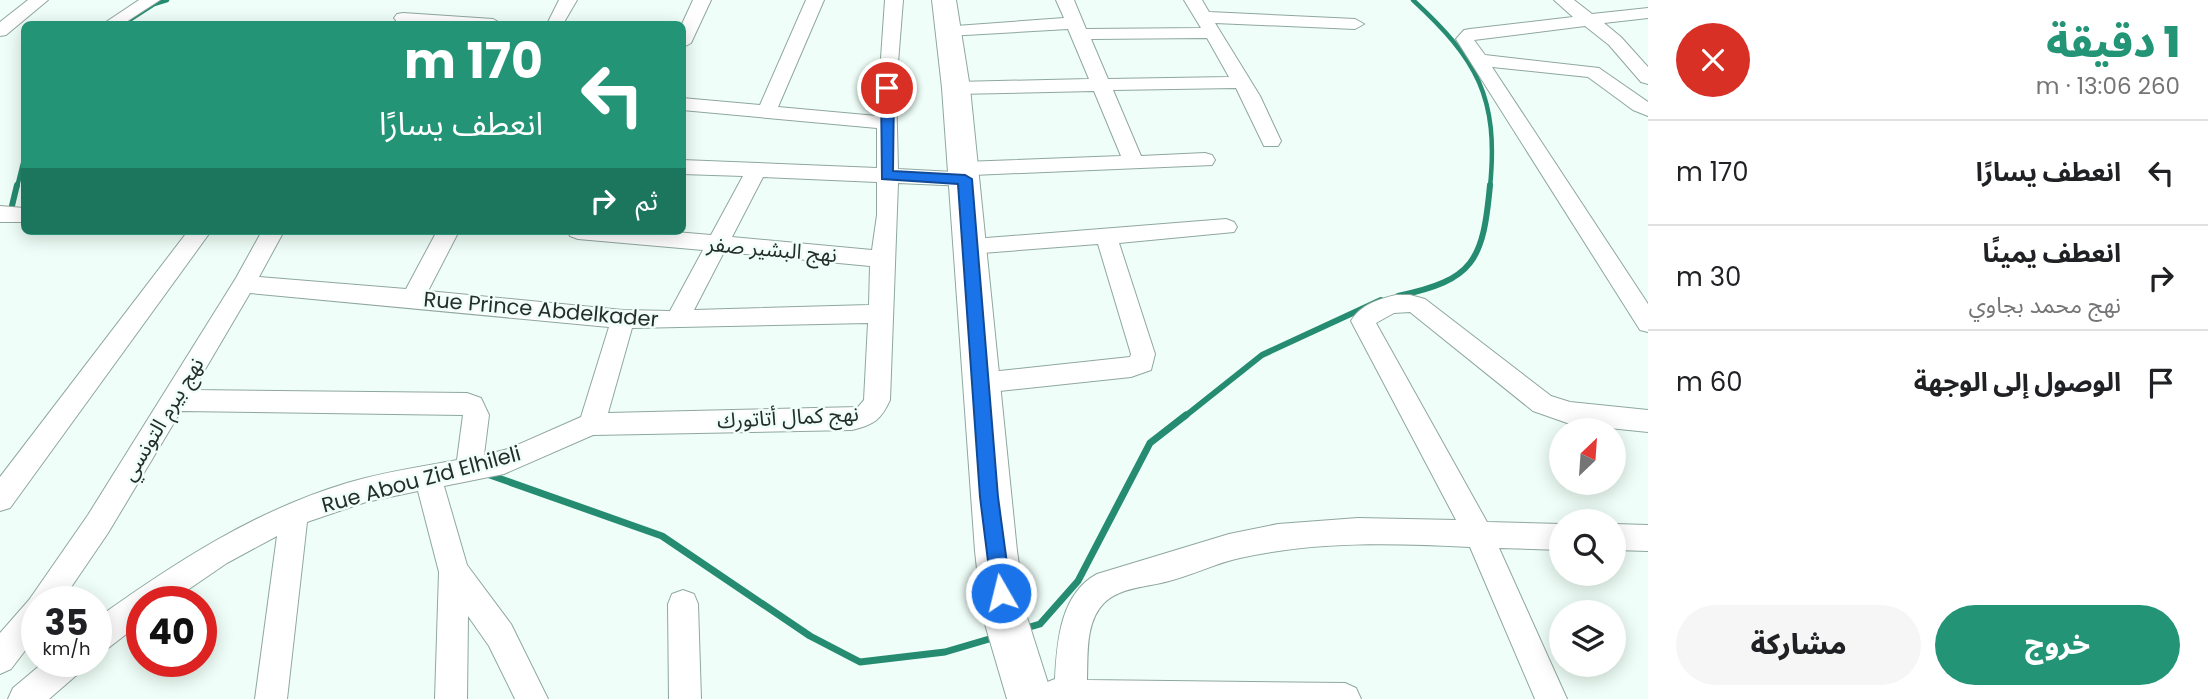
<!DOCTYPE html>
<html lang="ar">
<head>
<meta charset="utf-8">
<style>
	:root { --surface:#fff; --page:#f6f6f6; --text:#202124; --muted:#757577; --line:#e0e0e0; --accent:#239476 }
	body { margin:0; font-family:Poppins,"Noto Sans Arabic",sans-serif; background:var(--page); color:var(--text); direction:rtl; height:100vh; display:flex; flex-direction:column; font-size:26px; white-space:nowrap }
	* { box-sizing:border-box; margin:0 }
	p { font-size:23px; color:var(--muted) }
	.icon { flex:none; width:38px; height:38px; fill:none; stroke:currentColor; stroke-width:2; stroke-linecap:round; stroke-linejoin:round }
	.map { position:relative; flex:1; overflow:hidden; direction:ltr }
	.sheet { display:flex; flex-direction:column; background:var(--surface); width:560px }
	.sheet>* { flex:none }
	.hud { position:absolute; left:21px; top:21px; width:665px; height:214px; border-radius:10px; box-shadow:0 4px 18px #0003; direction:rtl; background:#239476; color:#fff; overflow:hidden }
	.needle { width:46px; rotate:25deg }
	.fabs { position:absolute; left:1549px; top:418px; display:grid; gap:14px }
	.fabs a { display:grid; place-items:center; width:77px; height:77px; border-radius:50%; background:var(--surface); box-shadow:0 4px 18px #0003; font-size:35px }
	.speed { position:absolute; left:21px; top:586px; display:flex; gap:14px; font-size:35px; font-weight:700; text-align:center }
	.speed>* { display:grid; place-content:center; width:91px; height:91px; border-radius:50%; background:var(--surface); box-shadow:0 4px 18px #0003; line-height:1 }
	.speed small { font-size:18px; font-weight:400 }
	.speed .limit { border:10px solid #d22; background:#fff; color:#111 }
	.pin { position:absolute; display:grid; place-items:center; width:60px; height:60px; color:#fff; margin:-30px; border:4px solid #fff; border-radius:50%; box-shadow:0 2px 7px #0007 }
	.me { position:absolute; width:77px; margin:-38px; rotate:352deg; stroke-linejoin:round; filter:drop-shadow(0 0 5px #0008) }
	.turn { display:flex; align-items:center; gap:24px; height:147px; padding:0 28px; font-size:32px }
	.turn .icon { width:91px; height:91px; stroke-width:2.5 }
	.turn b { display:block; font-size:49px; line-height:60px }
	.then { display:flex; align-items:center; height:66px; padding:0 28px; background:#0003; gap:14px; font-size:26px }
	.round { display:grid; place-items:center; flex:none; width:74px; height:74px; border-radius:37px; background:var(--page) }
	.head { display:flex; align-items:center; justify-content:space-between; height:119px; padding:0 28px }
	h1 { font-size:42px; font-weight:800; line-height:52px; color:var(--accent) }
	.primary-button { display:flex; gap:14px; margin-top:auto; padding:14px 28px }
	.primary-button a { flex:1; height:80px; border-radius:42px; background:var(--accent); color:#fff; font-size:28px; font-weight:800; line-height:80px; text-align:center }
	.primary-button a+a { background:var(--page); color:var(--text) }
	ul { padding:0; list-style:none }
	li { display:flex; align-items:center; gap:21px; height:105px; padding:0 28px; border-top:2px solid var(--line) }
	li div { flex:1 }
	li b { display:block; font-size:26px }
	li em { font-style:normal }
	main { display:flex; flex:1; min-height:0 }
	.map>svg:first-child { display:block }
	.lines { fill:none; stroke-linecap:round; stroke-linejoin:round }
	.stream-far2 { stroke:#258b71; stroke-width:4.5 }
	.stream-far1 { stroke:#258b71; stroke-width:6 }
	.stream { stroke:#258b71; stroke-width:7 }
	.street-casing { stroke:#8fa79e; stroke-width:2 }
	.secondary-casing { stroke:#8fa79e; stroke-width:2 }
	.street { fill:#fff; fill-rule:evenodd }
	.secondary { fill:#fff; fill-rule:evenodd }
	.route { fill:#1a73e8; stroke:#114b97; stroke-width:2 }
	.labels { text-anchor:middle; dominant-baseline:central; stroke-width:5; stroke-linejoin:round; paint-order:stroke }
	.street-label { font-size:21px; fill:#242d2a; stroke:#effef8 }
</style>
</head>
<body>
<main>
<section class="sheet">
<div class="head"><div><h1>1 دقيقة</h1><p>260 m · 13:06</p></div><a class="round" style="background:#d93025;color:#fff"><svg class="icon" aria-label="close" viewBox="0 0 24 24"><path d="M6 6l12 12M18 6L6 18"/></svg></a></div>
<ul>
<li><svg class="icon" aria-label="left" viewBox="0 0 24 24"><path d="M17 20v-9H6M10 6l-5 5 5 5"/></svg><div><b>انعطف يسارًا</b></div><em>170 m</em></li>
<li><svg class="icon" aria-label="right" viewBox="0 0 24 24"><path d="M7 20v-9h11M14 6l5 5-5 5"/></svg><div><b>انعطف يمينًا</b><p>نهج محمد بجاوي</p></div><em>30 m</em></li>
<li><svg class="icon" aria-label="arrive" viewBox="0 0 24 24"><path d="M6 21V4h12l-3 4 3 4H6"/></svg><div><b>الوصول إلى الوجهة</b></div><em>60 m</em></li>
</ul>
<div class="primary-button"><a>خروج</a><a>مشاركة</a></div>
</section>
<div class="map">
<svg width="1648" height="699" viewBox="0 0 1648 699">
	<rect width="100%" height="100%" fill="#effef8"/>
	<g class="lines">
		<!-- stream-far2 -->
		<path class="stream-far2" d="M 1413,0 C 1477,59 1499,97 1490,187
			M 123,24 L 154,4 L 167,0
			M 17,187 L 24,159"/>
		<!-- stream-far1 -->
		<path class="stream-far1" d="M 10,214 L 17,185
			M 1398,296 C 1474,280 1483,261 1490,185
			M 1184,417 L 1262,355 L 1381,300"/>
		<!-- stream -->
		<path class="stream" d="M 487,474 L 662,536 L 810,636 L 860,662 L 945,652 L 996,637
			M 1023,629 L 1040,624 L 1078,581 L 1150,443 L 1186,415"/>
		<!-- street casing -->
		<g class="street-casing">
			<path id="street" d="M 28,0 L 48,0 L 6,35 L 0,36 L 0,22 Z
				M 139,0 L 160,0 L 123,24 L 103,24 Z
				M 559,0 L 577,0 L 563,24 L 547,24 Z
				M 693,0 L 711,0 L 691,43 L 682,48 L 682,24 Z
				M 806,0 L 824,0 L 778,107 L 877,116 L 885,0 L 903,0 L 896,88 L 898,169 L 954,172 L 956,164 L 963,162 L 1121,156 L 1094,91 L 956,94 L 947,88 L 956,82 L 1089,79 L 1068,29 L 948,36 L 939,31 L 942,27 L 1064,18 L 1056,0 L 1074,0 L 1086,29 L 1201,28 L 1184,0 L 1202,0 L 1209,12 L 1355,19 L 1364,24 L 1355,29 L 1215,23 L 1260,96 L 1281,141 L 1278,146 L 1264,146 L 1236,88 L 1113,90 L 1141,156 L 1205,153 L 1212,155 L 1215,160 L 1212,165 L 973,175 L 975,179 L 972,184 L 965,186 L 898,183 L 890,400 C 881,420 873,425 852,430 L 593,435 L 504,474 L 444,486 L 467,565 L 511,624 L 548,699 L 515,699 L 489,646 L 468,616 L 467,699 L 435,699 L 439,572 L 418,491 L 366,502 L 307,522 L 287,699 L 255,699 L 277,536 L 227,563 L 170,602 L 142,602 L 142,622 L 107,649 L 96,653 L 96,619 C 174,563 254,511 347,483 C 383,472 420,467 457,460 L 463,415 L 181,411 L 108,533 L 61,602 L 37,602 L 37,635 L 11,669 L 0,674 L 0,633 L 29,600 L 88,515 L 236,278 L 262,231 L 284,231 L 259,277 L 406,289 L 437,231 L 459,231 L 428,291 L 623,310 L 670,311 L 703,250 L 578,239 L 570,236 L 567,231 L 664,231 L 711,235 L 743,176 L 682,174 L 682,160 L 877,168 L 877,128 L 682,110 L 682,98 L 760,105 ZM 1207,38 L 1229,77 L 1108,79 L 1091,39 ZM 763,177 L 877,182 L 877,215 L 872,250 L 732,237 ZM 724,252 L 870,266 L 869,305 L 694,310 ZM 250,293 L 609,327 L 581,417 L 508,449 L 484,455 L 489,415 L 481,398 L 467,393 L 193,390 ZM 868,323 L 864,400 L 858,407 L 608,413 L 632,328 Z
				M 1554,0 L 1574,0 L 1592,14 L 1648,8 L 1648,18 L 1604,23 L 1621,37 L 1648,67 L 1648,84 L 1641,82 L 1609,45 L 1585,26 L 1474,40 L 1485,55 L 1599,68 L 1648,102 L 1648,116 L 1633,110 L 1588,77 L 1492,67 L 1648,304 L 1648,332 L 1640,330 L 1456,39 L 1464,30 L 1470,29 L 1573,17 Z
				M 403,13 L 493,19 L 502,24 L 422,24 L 397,22 L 394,18 L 397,14 Z
				M 0,206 L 24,208 L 24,222 L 0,222 Z
				M 1226,219 L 1234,222 L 1237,227 L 1234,232 L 1119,243 L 1155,354 L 1151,370 L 1131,377 L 981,393 L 972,390 L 968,383 L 972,376 L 981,373 L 1130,357 L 1131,354 L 1098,244 L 969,254 L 961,252 L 958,246 L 961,240 Z
				M 188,231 L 211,231 L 10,508 L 0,511 L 0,477 Z
				M 1396,295 L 1410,295 L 1425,299 L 1551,396 L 1570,402 L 1648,410 L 1648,432 L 1570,424 L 1533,411 L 1410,312 L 1394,313 L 1376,323 L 1487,522 L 1561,524 L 1561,550 L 1499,548 L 1567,699 L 1535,699 L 1470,547 C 1393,543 1316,541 1240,558 C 1216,563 1193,575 1169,581 C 1148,587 1120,587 1104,603 C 1085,622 1088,655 1087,680 L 1345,683 L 1356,688 L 1361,699 L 1039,699 L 1037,695 L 1042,684 L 1055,679 C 1057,642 1060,594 1097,574 L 1229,534 L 1278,524 L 1358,518 L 1456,520 L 1351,321 C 1360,305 1379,299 1396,295 Z
				M 1614,524 L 1648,525 L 1648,551 L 1614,550 Z
				M 683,590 L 694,594 L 698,604 L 701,699 L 669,699 L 668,604 L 672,594 Z
				M 44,662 L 84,662 L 79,673 L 49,699 L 8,699 L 13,688 Z"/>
		</g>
		<!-- secondary casing -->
		<g class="secondary-casing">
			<path id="secondary" d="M 932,0 L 956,0 L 970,88 L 1017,551 L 1026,614 L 1053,699 L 1007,699 L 982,614 L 975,551 L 942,88 Z"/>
		</g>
		<!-- street -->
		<use href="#street" class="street"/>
		<!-- secondary -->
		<use href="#secondary" class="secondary"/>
	</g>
	<!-- route -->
	<path class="route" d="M 887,84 L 894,88 L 893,171 L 965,175 L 972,179 L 998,497 L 1011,593 L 1008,599 L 1001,602 L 995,599 L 992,593 L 980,497 L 958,184 L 882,179 L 881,88 Z"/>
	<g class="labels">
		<!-- street labels -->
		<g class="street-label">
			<text transform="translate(772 249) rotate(5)">نهج البشير صفر</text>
			<text transform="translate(541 309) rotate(5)">Rue Prince Abdelkader</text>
			<text transform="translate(788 417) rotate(-3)">نهج كمال أتاتورك</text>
			<text transform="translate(162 419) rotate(-59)">نهج بيرم التونسي</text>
			<text transform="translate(421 479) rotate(-15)">Rue Abou Zid Elhileli</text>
		</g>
	</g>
</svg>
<div class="fabs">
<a><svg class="needle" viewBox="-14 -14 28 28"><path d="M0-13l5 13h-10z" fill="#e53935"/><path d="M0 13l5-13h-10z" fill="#757577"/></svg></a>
<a><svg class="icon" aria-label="search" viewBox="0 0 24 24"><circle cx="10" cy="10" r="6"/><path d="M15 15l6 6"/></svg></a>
<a><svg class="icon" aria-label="layers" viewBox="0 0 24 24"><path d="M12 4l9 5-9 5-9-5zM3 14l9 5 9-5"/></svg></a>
</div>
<div class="speed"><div>35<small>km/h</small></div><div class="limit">40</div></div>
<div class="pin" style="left:887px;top:88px;background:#d93025"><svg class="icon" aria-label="arrive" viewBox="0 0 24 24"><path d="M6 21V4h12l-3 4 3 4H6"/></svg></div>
<svg class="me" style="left:1001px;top:593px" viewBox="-20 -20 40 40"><circle r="17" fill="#1a73e8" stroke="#fff" stroke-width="3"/><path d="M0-11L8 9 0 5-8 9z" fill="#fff"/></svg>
<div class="hud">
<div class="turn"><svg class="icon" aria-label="left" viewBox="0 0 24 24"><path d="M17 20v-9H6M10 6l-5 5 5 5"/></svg><div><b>170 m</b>انعطف يسارًا</div></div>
<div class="then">ثم<svg class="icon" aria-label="right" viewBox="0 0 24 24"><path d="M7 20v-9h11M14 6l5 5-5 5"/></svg></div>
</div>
</div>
</main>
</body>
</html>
